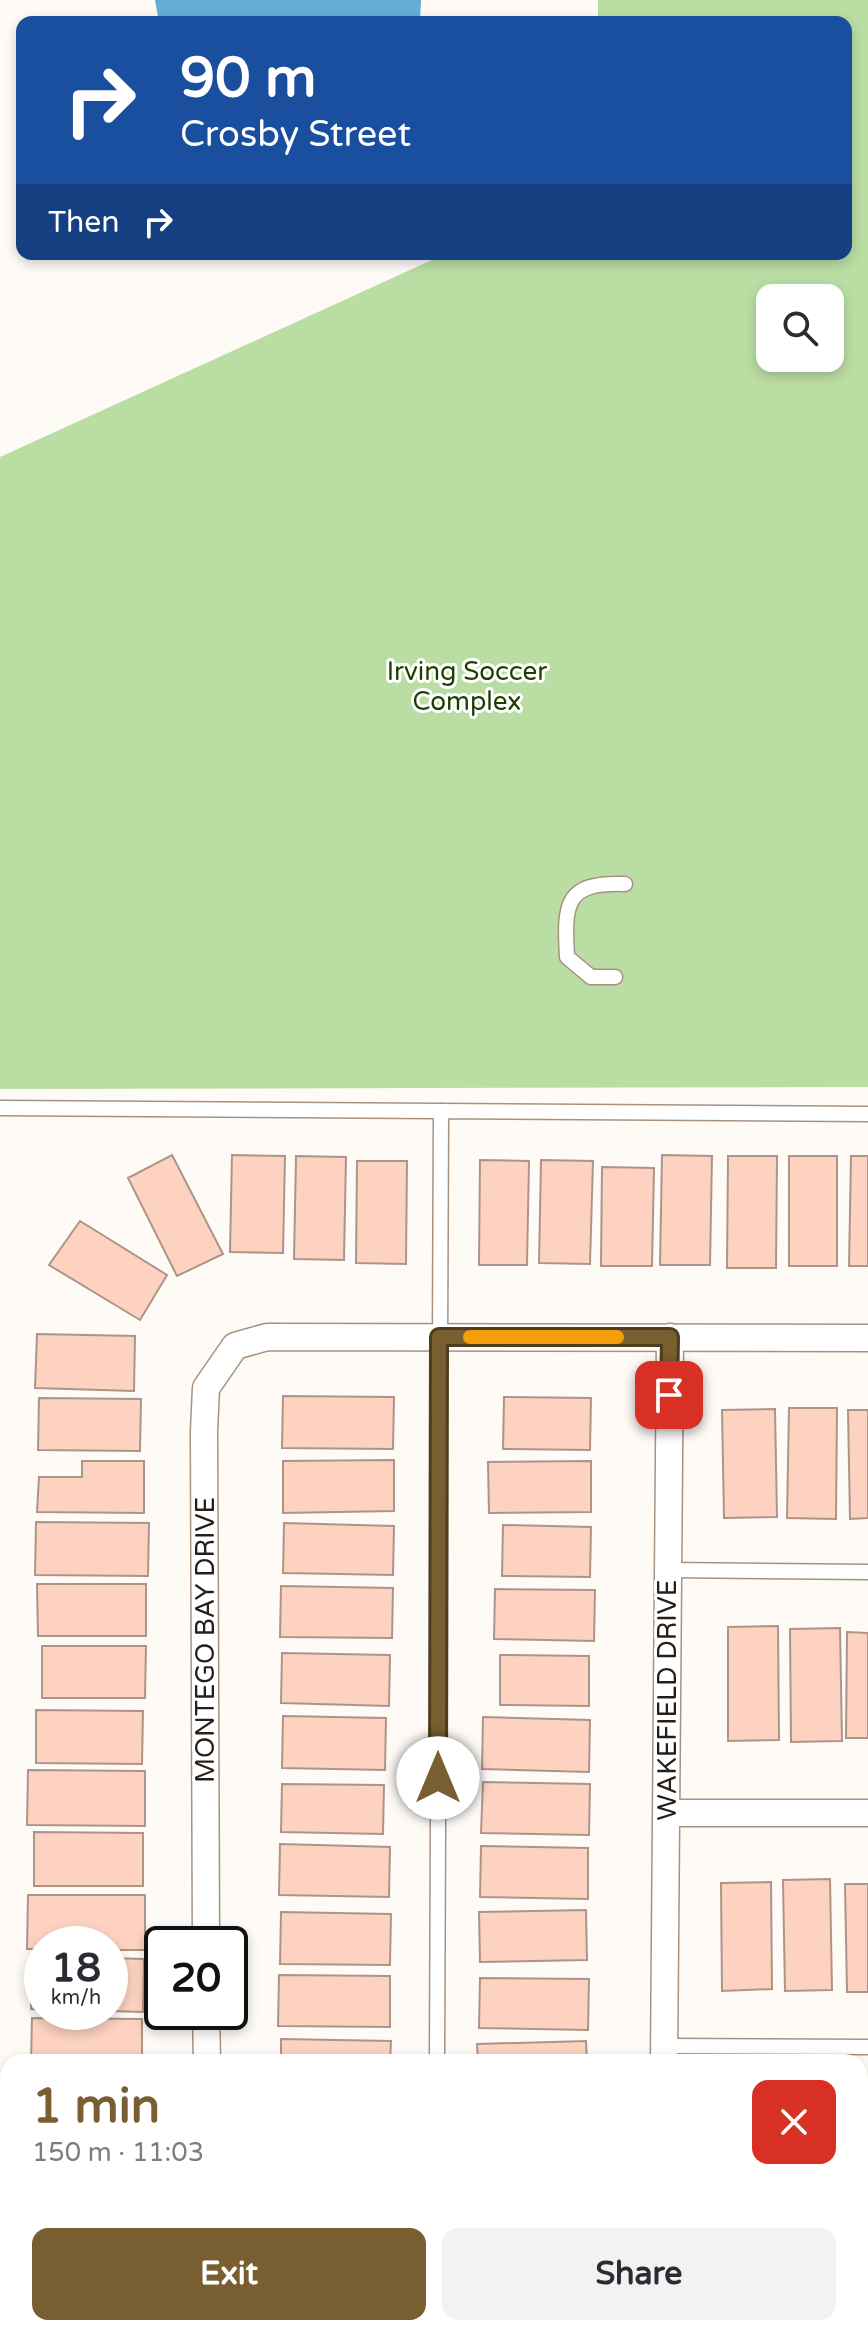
<!DOCTYPE html>
<html lang="en">
<head>
<meta charset="utf-8">
<style>
	:root { --surface:#fff; --page:#f2f2f3; --text:#2b2b33; --muted:#7c7c81; --accent:#785e30 }
	body { margin:0; font-family:"Varela Round",sans-serif; background:var(--page); color:var(--text); height:100vh; display:flex; flex-direction:column; font-size:30px; white-space:nowrap }
	* { box-sizing:border-box; margin:0 }
	p { font-size:26px; color:var(--muted) }
	.icon { flex:none; width:44px; height:44px; fill:none; stroke:currentColor; stroke-width:2; stroke-linecap:round; stroke-linejoin:round }
	.map { position:relative; flex:1; overflow:hidden }
	.drawer { position:absolute; left:0px; top:2054px; width:868px; height:282px; display:flex; flex-direction:column; background:var(--surface); border-radius:24px 24px 0 0; box-shadow:0 4px 12px #0003 }
	.drawer>* { flex:none }
	.banner { position:absolute; left:16px; top:16px; width:836px; height:244px; border-radius:16px; box-shadow:0 4px 12px #0003; background:#1a4fa0; color:#fff; overflow:hidden }
	.buttons { position:absolute; left:756px; top:284px; display:grid; gap:16px }
	.buttons a { display:grid; place-items:center; width:88px; height:88px; border-radius:16px; background:var(--surface); box-shadow:0 4px 12px #0003; font-size:40px }
	.speed { position:absolute; left:24px; top:1926px; display:flex; gap:16px; font-size:40px; font-weight:700; text-align:center }
	.speed>* { display:grid; place-content:center; width:104px; height:104px; border-radius:50%; background:var(--surface); box-shadow:0 4px 12px #0003; line-height:1 }
	.speed small { font-size:20px; font-weight:400 }
	.speed .limit { border:4px solid #111; border-radius:12px; background:#fff; color:#111 }
	.pin { position:absolute; display:grid; place-items:center; width:68px; height:68px; color:#fff; margin:-34px; border-radius:16px; box-shadow:0 4px 12px #0006 }
	.me { position:absolute; width:88px; margin:-44px; rotate:0deg; stroke-linejoin:round; filter:drop-shadow(0 0 6px #0008) }
	.turn { display:flex; align-items:center; gap:28px; height:168px; padding:0 32px; font-size:36px }
	.turn .icon { width:104px; height:104px; stroke-width:2.5 }
	.turn b { display:block; font-size:56px; line-height:68px }
	.then { display:flex; align-items:center; height:76px; padding:0 32px; background:#0003; gap:16px; font-size:30px }
	.round { display:grid; place-items:center; flex:none; width:84px; height:84px; border-radius:16px; background:var(--page) }
	.overview { display:flex; align-items:center; justify-content:space-between; height:136px; padding:0 32px }
	h1 { font-size:48px; font-weight:700; line-height:60px; color:var(--accent) }
	.button { display:flex; gap:16px; margin-top:auto; padding:16px 32px }
	.button a { flex:1; height:92px; border-radius:16px; background:var(--accent); color:#fff; font-size:32px; font-weight:700; line-height:92px; text-align:center }
	.button a+a { background:var(--page); color:var(--text) }
	.map>svg:first-child { display:block }
	.green { fill:#badda4; fill-rule:evenodd }
	.water { fill:#65aed3 }
	.building { fill:#fdd2c0; stroke:#ad9489; stroke-width:2 }
	.lines { fill:none; stroke-linecap:round; stroke-linejoin:round }
	.lane-casing { stroke:#a79282; stroke-width:17 }
	.street-casing { stroke:#a79282; stroke-width:29 }
	.lane { stroke:#fff; stroke-width:14 }
	.street { stroke:#fff; stroke-width:26 }
	.route-casing { stroke:#4e3d1f; stroke-width:20 }
	.route { stroke:#785e30; stroke-width:14 }
	.slow { stroke:#f59e0b; stroke-width:14 }
	.labels { text-anchor:middle; dominant-baseline:central; stroke-width:6; stroke-linejoin:round; paint-order:stroke }
	.park-label { font-size:26px; fill:#1e3e00; stroke:#fff }
	.street-label { font-size:26px; fill:#261e18; stroke:#fff }
</style>
</head>
<body>
<div class="map">
<svg width="868" height="2335" viewBox="0 0 868 2335">
	<rect width="100%" height="100%" fill="#fefaf6"/>
	<!-- green -->
	<path class="green" d="M 598,0 L 868,0 L 868,1087 L 0,1089 L 0,457 L 445,254 L 846,254 L 846,22 L 598,22 ZM 770,298 L 830,298 L 830,358 L 770,358 Z"/>
	<!-- water -->
	<path class="water" d="M 155,0 L 421,0 L 420,22 L 159,22 Z"/>
	<!-- building -->
	<path class="building" d="M 172,1155 L 223,1254 L 177,1276 L 128,1178 Z
		M 232,1155 L 285,1156 L 283,1253 L 230,1252 Z
		M 662,1155 L 712,1156 L 710,1265 L 660,1265 Z
		M 296,1156 L 346,1157 L 344,1260 L 294,1259 Z
		M 728,1156 L 777,1156 L 776,1268 L 727,1268 Z
		M 789,1156 L 837,1156 L 837,1266 L 789,1266 Z
		M 851,1156 L 868,1156 L 868,1266 L 849,1266 Z
		M 480,1160 L 529,1161 L 527,1265 L 479,1265 Z
		M 541,1160 L 593,1161 L 590,1264 L 539,1263 Z
		M 357,1161 L 407,1161 L 406,1264 L 356,1263 Z
		M 602,1167 L 654,1168 L 652,1266 L 601,1266 Z
		M 80,1221 L 167,1275 L 140,1320 L 49,1265 Z
		M 37,1334 L 135,1336 L 134,1391 L 35,1388 Z
		M 283,1396 L 394,1397 L 393,1449 L 282,1448 Z
		M 504,1397 L 591,1398 L 590,1450 L 503,1449 Z
		M 39,1398 L 141,1399 L 140,1451 L 38,1450 Z
		M 789,1408 L 837,1408 L 836,1519 L 787,1518 Z
		M 775,1409 L 777,1517 L 724,1518 L 722,1410 Z
		M 848,1410 L 868,1410 L 868,1518 L 850,1519 Z
		M 394,1460 L 394,1511 L 283,1513 L 283,1461 Z
		M 82,1461 L 144,1461 L 144,1513 L 37,1512 L 39,1477 L 82,1477 Z
		M 591,1461 L 591,1512 L 489,1513 L 488,1462 Z
		M 36,1522 L 149,1523 L 148,1576 L 35,1575 Z
		M 284,1523 L 394,1526 L 393,1575 L 283,1573 Z
		M 503,1525 L 591,1527 L 590,1577 L 502,1576 Z
		M 37,1584 L 146,1584 L 146,1636 L 38,1636 Z
		M 281,1586 L 393,1588 L 392,1638 L 280,1637 Z
		M 495,1589 L 595,1590 L 594,1641 L 494,1639 Z
		M 778,1626 L 779,1740 L 728,1741 L 728,1627 Z
		M 840,1628 L 842,1741 L 791,1742 L 790,1629 Z
		M 847,1632 L 868,1633 L 868,1738 L 846,1738 Z
		M 42,1646 L 146,1646 L 145,1698 L 42,1698 Z
		M 282,1653 L 390,1655 L 389,1706 L 281,1703 Z
		M 500,1655 L 589,1656 L 589,1706 L 500,1705 Z
		M 36,1710 L 143,1711 L 142,1764 L 36,1763 Z
		M 283,1716 L 386,1718 L 385,1770 L 282,1768 Z
		M 483,1717 L 590,1720 L 589,1772 L 482,1769 Z
		M 28,1770 L 145,1771 L 145,1826 L 27,1825 Z
		M 483,1782 L 590,1784 L 589,1835 L 481,1833 Z
		M 282,1784 L 384,1785 L 383,1834 L 281,1832 Z
		M 34,1832 L 143,1833 L 143,1886 L 34,1886 Z
		M 280,1844 L 390,1847 L 389,1897 L 279,1895 Z
		M 481,1846 L 588,1848 L 588,1899 L 480,1897 Z
		M 830,1879 L 832,1990 L 785,1991 L 783,1880 Z
		M 771,1882 L 772,1989 L 722,1991 L 721,1883 Z
		M 845,1884 L 868,1884 L 868,1992 L 847,1992 Z
		M 28,1895 L 145,1895 L 145,1950 L 110,1950 L 110,1944 L 42,1944 L 42,1949 L 27,1949 Z
		M 586,1910 L 587,1960 L 480,1962 L 479,1912 Z
		M 281,1912 L 391,1914 L 390,1965 L 280,1964 Z
		M 32,1957 L 42,1957 L 42,2010 L 31,2009 Z
		M 110,1958 L 144,1959 L 143,2012 L 110,2011 Z
		M 279,1975 L 390,1976 L 390,2027 L 278,2026 Z
		M 480,1978 L 589,1979 L 588,2030 L 479,2028 Z
		M 32,2018 L 142,2019 L 142,2062 L 31,2062 Z
		M 281,2039 L 391,2041 L 390,2062 L 281,2062 Z
		M 586,2041 L 587,2062 L 478,2062 L 477,2044 Z
		M 860,2102 L 868,2102 L 868,2213 L 860,2213 Z"/>
	<g class="lines">
		<!-- lane casing -->
		<g class="lane-casing">
			<path id="lane" d="M 615,977 L 591,977 L 567,957 C 564,903 565,882 625,884
				M 0,1108 L 868,1114
				M 667,1570 L 868,1572
				M 664,2046 L 868,2047
				M 437,2062 L 441,1111
				M 0,2225 L 8,2225
				M 346,2335 L 346,2328"/>
		</g>
		<!-- street casing -->
		<g class="street-casing">
			<path id="street" d="M 666,1813 L 868,1813
				M 206,1944 L 204,1431 L 206,1388 L 235,1346 L 267,1337 L 868,1338
				M 206,2012 L 207,2062
				M 664,2062 L 670,1337
				M 860,2289 L 868,2289
				M 203,2335 L 204,2328"/>
		</g>
		<!-- lane -->
		<use href="#lane" class="lane"/>
		<!-- street -->
		<use href="#street" class="street"/>
	</g>
	<g class="lines">
		<!-- route casing -->
		<g class="route-casing">
			<path id="route" d="M 438,1778 L 439,1337 L 670,1337 L 669,1395"/>
		</g>
		<!-- route -->
		<use href="#route" class="route"/>
		<!-- slow -->
		<path class="slow" d="M 470,1337 L 617,1337"/>
	</g>
	<g class="labels">
		<!-- park labels -->
		<g class="park-label">
			<text x="467" y="671">Irving Soccer<tspan x="467" dy="30">Complex</tspan></text>
		</g>
		<!-- street labels -->
		<g class="street-label">
			<text transform="translate(205 1640) rotate(-90)">MONTEGO BAY DRIVE</text>
			<text transform="translate(667 1700) rotate(-90)">WAKEFIELD DRIVE</text>
		</g>
	</g>
</svg>
<div class="buttons">
<a><svg class="icon" aria-label="search" viewBox="0 0 24 24"><circle cx="10" cy="10" r="6"/><path d="M15 15l6 6"/></svg></a>
</div>
<div class="speed"><div>18<small>km/h</small></div><div class="limit">20</div></div>
<div class="pin" style="left:669px;top:1395px;background:#d93025"><svg class="icon" aria-label="arrive" viewBox="0 0 24 24"><path d="M6 21V4h12l-3 4 3 4H6"/></svg></div>
<svg class="me" style="left:438px;top:1778px" viewBox="-20 -20 40 40"><circle r="19" fill="#fff"/><path d="M0-13L10 11 0 6-10 11z" fill="#785e30"/></svg>
<div class="banner">
<div class="turn"><svg class="icon" aria-label="right" viewBox="0 0 24 24"><path d="M7 20v-9h11M14 6l5 5-5 5"/></svg><div><b>90 m</b>Crosby Street</div></div>
<div class="then">Then<svg class="icon" aria-label="right" viewBox="0 0 24 24"><path d="M7 20v-9h11M14 6l5 5-5 5"/></svg></div>
</div>
<section class="drawer">
<div class="overview"><div><h1>1 min</h1><p>150 m · 11:03</p></div><a class="round" style="background:#d93025;color:#fff"><svg class="icon" aria-label="close" viewBox="0 0 24 24"><path d="M6 6l12 12M18 6L6 18"/></svg></a></div>
<div class="button"><a>Exit</a><a>Share</a></div>
</section>
</div>
</body>
</html>
